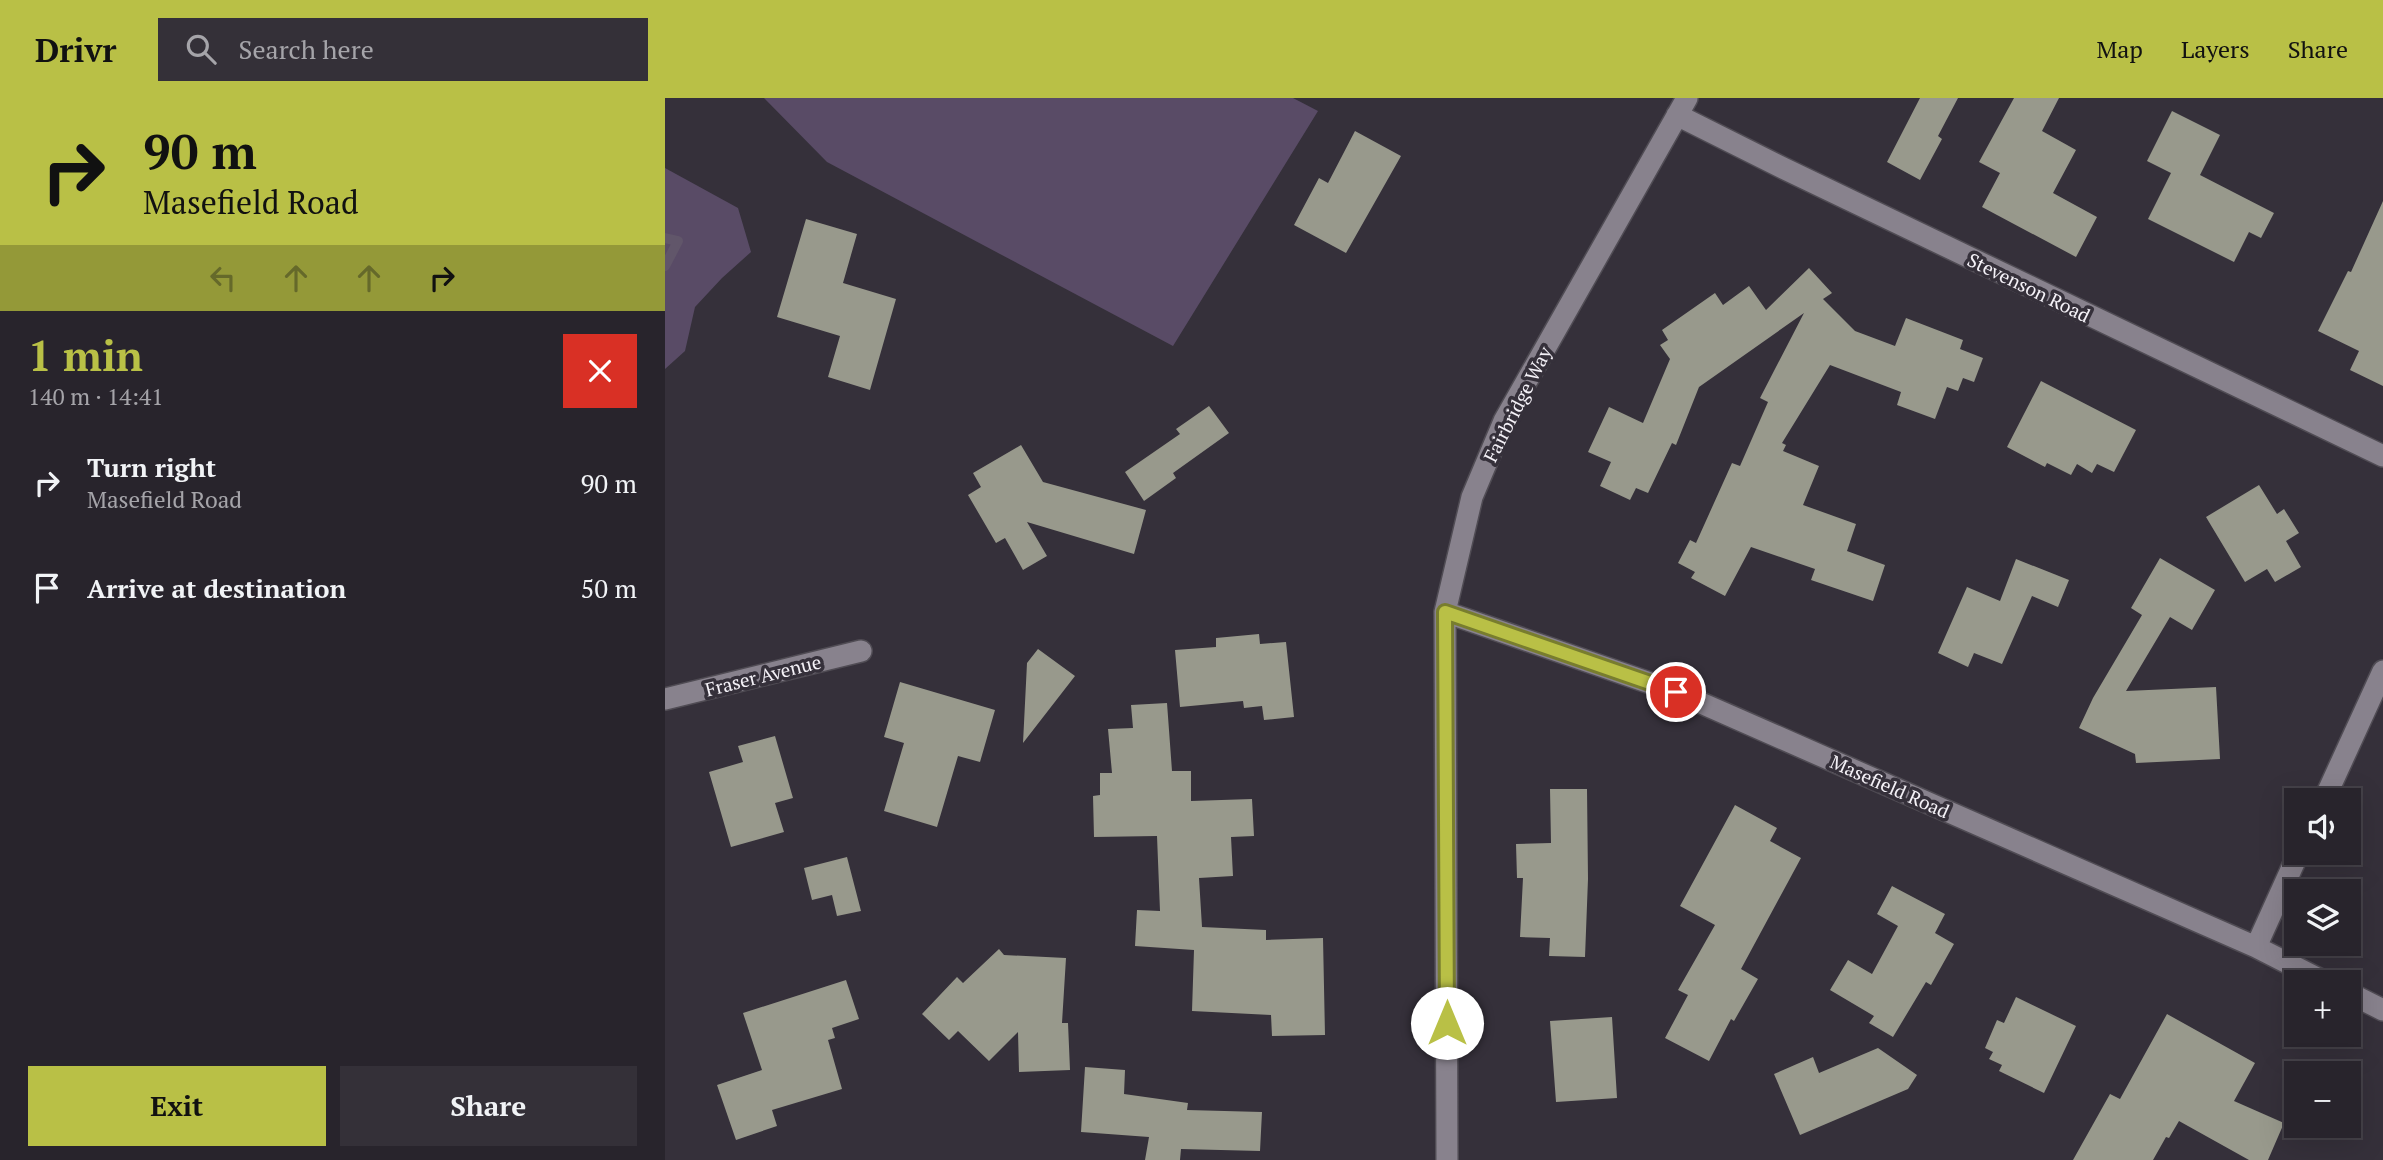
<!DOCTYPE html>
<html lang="en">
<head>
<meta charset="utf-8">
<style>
	:root { --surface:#28242c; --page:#343038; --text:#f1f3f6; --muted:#a5a4a9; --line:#444148; --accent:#b9c046 }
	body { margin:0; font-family:"PT Serif",serif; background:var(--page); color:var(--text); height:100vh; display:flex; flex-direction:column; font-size:26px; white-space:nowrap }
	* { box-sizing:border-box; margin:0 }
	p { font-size:23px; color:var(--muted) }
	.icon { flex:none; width:38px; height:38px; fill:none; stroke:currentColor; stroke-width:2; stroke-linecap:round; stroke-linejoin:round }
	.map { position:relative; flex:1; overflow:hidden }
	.panel { display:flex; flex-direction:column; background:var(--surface); width:665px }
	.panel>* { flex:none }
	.hud { background:#b9c046; color:#111; overflow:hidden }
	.buttons { position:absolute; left:1619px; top:690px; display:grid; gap:14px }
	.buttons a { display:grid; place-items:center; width:77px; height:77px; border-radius:0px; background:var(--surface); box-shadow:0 7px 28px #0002,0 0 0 2px var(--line); font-size:35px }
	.pin { position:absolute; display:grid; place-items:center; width:60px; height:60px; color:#fff; margin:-30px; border:4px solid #fff; border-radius:50%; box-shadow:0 2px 7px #0007 }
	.me { position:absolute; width:77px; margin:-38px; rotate:0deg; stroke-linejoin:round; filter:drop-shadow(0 0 5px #0008) }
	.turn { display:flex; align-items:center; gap:24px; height:147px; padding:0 28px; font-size:32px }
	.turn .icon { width:91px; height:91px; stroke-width:2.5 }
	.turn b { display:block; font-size:49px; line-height:60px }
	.lanes { display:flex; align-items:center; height:66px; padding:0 28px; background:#0003; justify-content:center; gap:35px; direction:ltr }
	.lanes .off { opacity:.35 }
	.round { display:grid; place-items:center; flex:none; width:74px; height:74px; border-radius:0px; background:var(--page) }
	.headline { display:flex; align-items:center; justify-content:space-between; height:119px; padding:0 28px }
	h1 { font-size:42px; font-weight:800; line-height:52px; color:var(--accent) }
	.button { display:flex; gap:14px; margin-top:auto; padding:14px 28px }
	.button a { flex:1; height:80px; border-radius:0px; background:var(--accent); color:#111; font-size:28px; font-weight:800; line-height:80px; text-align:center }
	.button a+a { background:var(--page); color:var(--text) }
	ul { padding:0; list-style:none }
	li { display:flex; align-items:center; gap:21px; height:105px; padding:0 28px }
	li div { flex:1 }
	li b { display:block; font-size:26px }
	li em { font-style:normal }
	header { display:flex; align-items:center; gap:42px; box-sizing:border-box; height:98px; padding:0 35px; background:var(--accent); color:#111 }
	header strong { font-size:33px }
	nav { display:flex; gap:38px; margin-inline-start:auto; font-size:24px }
	.search { width:490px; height:63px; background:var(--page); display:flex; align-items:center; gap:18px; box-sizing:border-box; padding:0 24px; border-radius:0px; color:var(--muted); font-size:26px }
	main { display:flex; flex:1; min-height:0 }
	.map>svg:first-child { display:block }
	.green { fill:#594b66 }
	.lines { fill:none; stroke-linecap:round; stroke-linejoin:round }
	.stream { stroke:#61566a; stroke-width:10 }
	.building { fill:#98998c }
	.minor-casing { stroke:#504c54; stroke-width:24 }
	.minor { stroke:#88828d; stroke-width:21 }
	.route-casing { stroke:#787d2e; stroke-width:18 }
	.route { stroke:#b9c046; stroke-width:12 }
	.labels { text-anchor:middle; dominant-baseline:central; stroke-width:7; stroke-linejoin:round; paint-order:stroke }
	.street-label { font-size:19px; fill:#f4f1f7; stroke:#35303a }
</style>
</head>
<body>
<header>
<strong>Drivr</strong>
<div class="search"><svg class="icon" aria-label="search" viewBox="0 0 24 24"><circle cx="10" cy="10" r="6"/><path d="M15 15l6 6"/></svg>Search here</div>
<nav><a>Map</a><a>Layers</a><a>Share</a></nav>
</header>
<main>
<section class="panel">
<div class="hud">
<div class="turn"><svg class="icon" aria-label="right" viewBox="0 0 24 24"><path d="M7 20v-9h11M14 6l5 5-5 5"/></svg><div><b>90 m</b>Masefield Road</div></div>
<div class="lanes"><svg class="icon off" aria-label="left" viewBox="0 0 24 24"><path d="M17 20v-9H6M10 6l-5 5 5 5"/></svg><svg class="icon off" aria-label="ahead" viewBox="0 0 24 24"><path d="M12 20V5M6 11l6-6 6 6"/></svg><svg class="icon off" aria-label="ahead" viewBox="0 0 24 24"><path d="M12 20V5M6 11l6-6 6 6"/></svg><svg class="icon" aria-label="right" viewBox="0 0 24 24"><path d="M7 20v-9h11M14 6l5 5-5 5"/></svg></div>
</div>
<div class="headline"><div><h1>1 min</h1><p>140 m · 14:41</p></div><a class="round" style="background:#d93025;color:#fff"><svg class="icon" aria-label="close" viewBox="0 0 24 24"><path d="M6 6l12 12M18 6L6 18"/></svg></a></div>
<ul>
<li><svg class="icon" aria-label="right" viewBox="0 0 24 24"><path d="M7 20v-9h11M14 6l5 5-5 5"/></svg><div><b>Turn right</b><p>Masefield Road</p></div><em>90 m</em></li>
<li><svg class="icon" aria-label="arrive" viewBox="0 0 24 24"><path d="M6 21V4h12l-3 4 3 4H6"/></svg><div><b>Arrive at destination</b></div><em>50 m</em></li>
</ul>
<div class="button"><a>Exit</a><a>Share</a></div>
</section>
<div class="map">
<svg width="1718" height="1062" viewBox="0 0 1718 1062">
	<rect width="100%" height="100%" fill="#35303a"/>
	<!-- green -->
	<path class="green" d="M 99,0 L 628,0 L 653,13 L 508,248 L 162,64 Z
		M 0,70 L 73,110 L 86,154 L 57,180 L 30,209 L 20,253 L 0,271 Z"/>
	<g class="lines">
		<!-- stream -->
		<path class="stream" d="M 0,140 L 13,143 L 0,168"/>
	</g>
	<!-- building -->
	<path class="building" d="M 1255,0 L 1293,0 L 1273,38 L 1277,41 L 1255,82 L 1222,64 Z
		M 1349,0 L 1394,0 L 1377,33 L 1411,52 L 1388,95 L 1432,119 L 1411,159 L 1317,109 L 1335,75 L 1314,64 Z
		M 1507,13 L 1555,37 L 1535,77 L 1609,115 L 1596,140 L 1584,134 L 1569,164 L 1483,121 L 1506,75 L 1482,63 Z
		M 690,33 L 736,58 L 681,155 L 629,127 L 654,80 L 663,85 Z
		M 1718,103 L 1718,288 L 1685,272 L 1694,253 L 1653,233 L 1683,173 L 1686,174 Z
		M 141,121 L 192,136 L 178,185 L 231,201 L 205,292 L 163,279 L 175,238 L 112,219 Z
		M 1144,170 L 1167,195 L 1158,201 L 1190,233 L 1230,248 L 1241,220 L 1298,242 L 1295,251 L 1318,260 L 1309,284 L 1298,280 L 1293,293 L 1282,289 L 1270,321 L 1232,307 L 1236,294 L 1165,267 L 1117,345 L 1121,347 L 1118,353 L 1154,368 L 1138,407 L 1191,426 L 1182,453 L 1220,467 L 1208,503 L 1146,482 L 1150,471 L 1086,449 L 1060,498 L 1026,480 L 1030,474 L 1013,465 L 1025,442 L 1031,445 L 1067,365 L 1075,368 L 1103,304 L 1095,300 L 1139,215 L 1034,289 L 1011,347 L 1007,345 L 983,395 L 971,390 L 965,402 L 935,388 L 946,364 L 923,354 L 944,309 L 978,325 L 1005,261 L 995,247 L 1003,242 L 997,232 L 1050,195 L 1058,207 L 1084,188 L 1101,212 Z
		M 1376,283 L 1471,332 L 1449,374 L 1432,366 L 1427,375 L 1412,366 L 1406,377 L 1382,365 L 1380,369 L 1342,349 Z
		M 544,308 L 564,335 L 508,375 L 511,380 L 479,403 L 460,374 L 515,336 L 511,331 Z
		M 356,347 L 378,384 L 481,412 L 469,456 L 362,424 L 382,458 L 358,472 L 340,440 L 331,445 L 303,397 L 316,389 L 308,375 Z
		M 1594,387 L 1612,416 L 1619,411 L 1634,435 L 1621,443 L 1636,469 L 1610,484 L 1602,471 L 1580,484 L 1541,419 Z
		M 1495,460 L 1550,492 L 1527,532 L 1505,519 L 1461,593 L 1551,589 L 1555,661 L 1471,665 L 1470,656 L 1414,630 L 1428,600 L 1477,517 L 1466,510 Z
		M 1351,461 L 1404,482 L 1393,509 L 1367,498 L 1337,566 L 1309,555 L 1303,569 L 1273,555 L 1302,489 L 1335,503 Z
		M 594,536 L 595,546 L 621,544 L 629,619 L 599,622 L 597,608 L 579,610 L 578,603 L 515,609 L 510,552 L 551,549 L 551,540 Z
		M 373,551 L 410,578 L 358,645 L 362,565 Z
		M 235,584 L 330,612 L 315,664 L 293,658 L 272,729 L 219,713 L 239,645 L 219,639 Z
		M 502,605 L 507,673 L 526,673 L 526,703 L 587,701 L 589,738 L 566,739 L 568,778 L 534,780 L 537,829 L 601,832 L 601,842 L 658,840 L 660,937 L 607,938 L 606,917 L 527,913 L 529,852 L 470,848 L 472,812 L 495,813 L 492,738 L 429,739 L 428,698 L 435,697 L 435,675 L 447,675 L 443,631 L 468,630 L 466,607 Z
		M 110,638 L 128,700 L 110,705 L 119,734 L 66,749 L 44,674 L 78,664 L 73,648 Z
		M 885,691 L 922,691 L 923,781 L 920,859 L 884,858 L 885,840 L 855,839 L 858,780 L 852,780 L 851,746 L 886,745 Z
		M 1070,707 L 1112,730 L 1105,743 L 1136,760 L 1076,871 L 1093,881 L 1069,923 L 1066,921 L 1044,963 L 1000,940 L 1023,897 L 1013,892 L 1050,827 L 1015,808 Z
		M 182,759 L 196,813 L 172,818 L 167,797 L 147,802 L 139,770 Z
		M 1227,788 L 1280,816 L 1270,835 L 1289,846 L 1266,887 L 1261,884 L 1228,939 L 1204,925 L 1209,918 L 1165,892 L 1183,862 L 1207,876 L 1233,828 L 1212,816 Z
		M 334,851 L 339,857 L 401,860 L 397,925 L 403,925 L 405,972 L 354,974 L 353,934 L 324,963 L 293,933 L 284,942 L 257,916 L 292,879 L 298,885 Z
		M 181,882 L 194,921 L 167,930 L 170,940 L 163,942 L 177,991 L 107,1012 L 112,1028 L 71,1042 L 52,987 L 97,972 L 78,915 Z
		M 1351,899 L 1411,928 L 1379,995 L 1334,973 L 1337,967 L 1324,961 L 1328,954 L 1320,950 L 1332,922 L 1339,925 Z
		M 1502,916 L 1590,965 L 1569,1003 L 1619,1025 L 1603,1062 L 1584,1062 L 1514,1023 L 1504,1040 L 1501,1039 L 1488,1062 L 1408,1062 L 1445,996 L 1455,1001 Z
		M 947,919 L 952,1000 L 891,1004 L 885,923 Z
		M 1213,950 L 1252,977 L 1243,991 L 1135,1037 L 1109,976 L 1148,959 L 1154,975 Z
		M 420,969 L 460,972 L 459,996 L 523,1005 L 522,1012 L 597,1014 L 595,1053 L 516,1051 L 515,1062 L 480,1062 L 484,1039 L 416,1034 Z"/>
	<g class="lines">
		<!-- minor casing -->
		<g class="minor-casing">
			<path id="minor" d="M 1012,17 L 1118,70 L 1718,358
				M 780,514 L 1011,594 L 1591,849 L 1660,884
				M 0,601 L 196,553
				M 1659,702 L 1718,573
				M 1591,849 L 1634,754
				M 1684,895 L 1718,912
				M 782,1062 L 780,514 L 807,399 L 839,323 L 1022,0"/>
		</g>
		<!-- minor -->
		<use href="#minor" class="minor"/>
	</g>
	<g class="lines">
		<!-- route casing -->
		<g class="route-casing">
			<path id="route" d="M 782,925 L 780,514 L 1011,594"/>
		</g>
		<!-- route -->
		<use href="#route" class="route"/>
	</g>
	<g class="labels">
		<!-- street labels -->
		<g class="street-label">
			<text transform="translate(1364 189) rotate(26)">Stevenson Road</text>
			<text transform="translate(852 306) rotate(-63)">Fairbridge Way</text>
			<text transform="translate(98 577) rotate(-14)">Fraser Avenue</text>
			<text transform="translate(1225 688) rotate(24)">Masefield Road</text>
		</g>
	</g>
</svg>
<div class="buttons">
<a><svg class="icon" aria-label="sound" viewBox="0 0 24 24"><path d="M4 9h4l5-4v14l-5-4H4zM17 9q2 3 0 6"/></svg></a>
<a><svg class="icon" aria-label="layers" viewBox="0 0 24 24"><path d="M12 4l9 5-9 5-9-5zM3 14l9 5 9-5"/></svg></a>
<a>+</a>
<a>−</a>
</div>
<div class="pin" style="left:1011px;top:594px;background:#d93025"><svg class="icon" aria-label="arrive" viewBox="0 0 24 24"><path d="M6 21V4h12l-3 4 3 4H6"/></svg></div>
<svg class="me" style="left:782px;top:925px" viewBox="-20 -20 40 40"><circle r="19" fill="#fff"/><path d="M0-13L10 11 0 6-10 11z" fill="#b9c046"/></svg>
</div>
</main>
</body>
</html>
